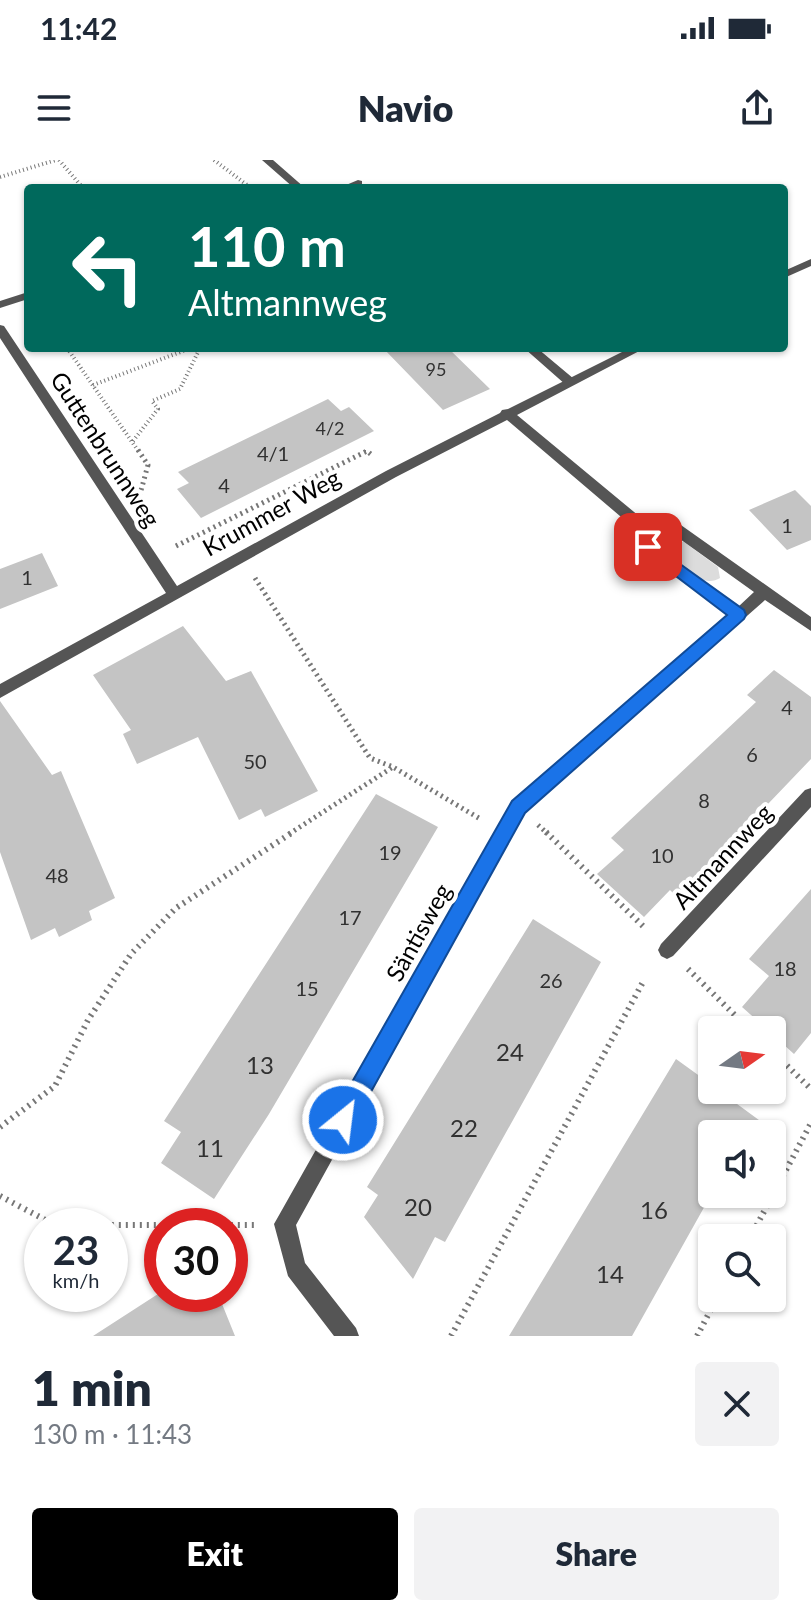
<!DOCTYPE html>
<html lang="en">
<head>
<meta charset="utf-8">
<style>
	:root { --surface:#fff; --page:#f2f2f3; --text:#1f2937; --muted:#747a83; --accent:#000 }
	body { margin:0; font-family:Lato,sans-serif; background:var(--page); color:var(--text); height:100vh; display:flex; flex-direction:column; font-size:30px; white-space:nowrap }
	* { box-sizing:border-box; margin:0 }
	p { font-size:26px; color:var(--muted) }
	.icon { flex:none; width:44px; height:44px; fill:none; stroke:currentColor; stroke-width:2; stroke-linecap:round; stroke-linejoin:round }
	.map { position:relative; height:1176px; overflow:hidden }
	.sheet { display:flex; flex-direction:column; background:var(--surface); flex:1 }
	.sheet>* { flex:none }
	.hud { position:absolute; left:24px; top:24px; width:764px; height:168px; border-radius:8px; box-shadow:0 2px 6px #0004; background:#00695c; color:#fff; overflow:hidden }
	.needle { width:52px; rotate:76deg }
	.buttons { position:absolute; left:698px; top:856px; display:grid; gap:16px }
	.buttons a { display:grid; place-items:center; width:88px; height:88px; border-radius:8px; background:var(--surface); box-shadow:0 2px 6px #0004; font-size:40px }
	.speed { position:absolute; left:24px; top:1048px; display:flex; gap:16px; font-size:40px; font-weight:700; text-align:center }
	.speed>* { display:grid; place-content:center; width:104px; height:104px; border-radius:50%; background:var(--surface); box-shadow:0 2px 6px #0004; line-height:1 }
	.speed small { font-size:20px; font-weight:400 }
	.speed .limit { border:12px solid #d22; background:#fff; color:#111 }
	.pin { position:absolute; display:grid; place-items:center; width:68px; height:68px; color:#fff; margin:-34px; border-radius:16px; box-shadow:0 4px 12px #0006 }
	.me { position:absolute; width:88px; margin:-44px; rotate:29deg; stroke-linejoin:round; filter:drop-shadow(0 0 6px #0008) }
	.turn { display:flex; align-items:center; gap:28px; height:168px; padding:0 32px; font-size:36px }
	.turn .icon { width:104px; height:104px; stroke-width:2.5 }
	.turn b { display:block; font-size:56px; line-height:68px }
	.round { display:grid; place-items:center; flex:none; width:84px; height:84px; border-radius:8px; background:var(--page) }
	.head { display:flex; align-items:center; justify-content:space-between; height:136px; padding:0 32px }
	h1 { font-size:48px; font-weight:800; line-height:60px }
	.action { display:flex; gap:16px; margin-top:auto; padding:16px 32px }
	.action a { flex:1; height:92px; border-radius:8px; background:var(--accent); color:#fff; font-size:32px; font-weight:800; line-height:92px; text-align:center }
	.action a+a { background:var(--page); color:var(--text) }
	.status { display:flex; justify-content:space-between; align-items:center; height:56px; padding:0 40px; background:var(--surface); direction:ltr }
	.status svg { height:22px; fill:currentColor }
	header { display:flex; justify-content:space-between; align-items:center; height:104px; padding:0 32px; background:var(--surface); font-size:36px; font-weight:800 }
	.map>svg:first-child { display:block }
	.green { fill:#dcdcdc }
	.building { fill:#c4c4c4 }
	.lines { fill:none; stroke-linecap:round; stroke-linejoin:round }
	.path-far2 { stroke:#777; stroke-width:4; stroke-dasharray:1 3; stroke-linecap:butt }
	.path-far1 { stroke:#777; stroke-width:5; stroke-dasharray:2 4; stroke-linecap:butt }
	.path { stroke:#777; stroke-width:6; stroke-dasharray:2 5; stroke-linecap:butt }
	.service { fill:#555; fill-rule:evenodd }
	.minor { fill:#555; fill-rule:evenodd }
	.route { fill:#1a73e8; stroke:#114b97; stroke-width:2 }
	.labels { text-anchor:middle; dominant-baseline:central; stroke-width:8; stroke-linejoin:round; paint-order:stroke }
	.far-number-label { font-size:18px; fill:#313131 }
	.number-label { font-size:20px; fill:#313131 }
	.street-label { font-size:24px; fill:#000; stroke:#fff }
	.near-number-label { font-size:24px; fill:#313131 }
</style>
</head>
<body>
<div class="status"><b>11:42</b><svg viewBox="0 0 49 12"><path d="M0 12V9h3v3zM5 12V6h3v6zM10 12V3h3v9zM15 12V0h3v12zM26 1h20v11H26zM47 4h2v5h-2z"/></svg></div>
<header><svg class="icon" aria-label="menu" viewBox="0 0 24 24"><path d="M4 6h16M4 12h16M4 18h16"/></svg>Navio<svg class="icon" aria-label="share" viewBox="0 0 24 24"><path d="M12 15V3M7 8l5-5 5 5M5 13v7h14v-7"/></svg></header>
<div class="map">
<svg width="811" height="1176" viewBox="0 0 811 1176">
	<rect width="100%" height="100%" fill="#fff"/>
	<!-- green -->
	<path class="green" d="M 684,382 L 718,407 L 720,418 C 703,429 684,407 670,396 L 668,391 L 673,383 Z"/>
	<!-- building -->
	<path class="building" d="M 383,188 L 448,188 L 490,229 L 443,250 Z
		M 328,239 L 341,251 L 349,247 L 374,271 L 201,358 L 177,329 L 189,323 L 178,312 Z
		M 795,330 L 811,346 L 811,380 L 787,390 L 749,350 Z
		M 42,393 L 58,426 L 0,449 L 0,409 Z
		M 183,466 L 226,521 L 251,511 L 318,631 L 265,657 L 261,649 L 239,660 L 198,577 L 137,604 L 123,574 L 131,570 L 93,515 Z
		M 774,510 L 811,537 L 811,599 L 678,738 L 670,730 L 644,757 L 597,714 L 624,690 L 611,678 L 756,542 L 747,535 Z
		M 0,541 L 52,615 L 61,611 L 115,738 L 89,751 L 92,760 L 59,777 L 55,768 L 31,780 L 0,692 Z
		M 376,634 L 438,667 L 269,954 L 214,1039 L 161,1003 L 181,972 L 164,961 Z
		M 811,729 L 811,873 L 794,894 L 772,874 L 772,870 L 768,870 L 742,847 L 769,816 L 749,799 Z
		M 533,759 L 601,802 L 445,1082 L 435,1077 L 413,1119 L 364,1057 L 378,1035 L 367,1027 Z
		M 676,899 L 712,925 L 712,930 L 718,930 L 778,974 L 712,974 L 712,1004 L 699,1025 L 711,1035 L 632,1176 L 509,1176 Z
		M 158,1134 L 218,1134 L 235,1176 L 93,1176 Z"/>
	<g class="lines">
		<!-- path-far2 -->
		<path class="path-far2" d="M 59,0 L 83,28
			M 214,0 L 251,28
			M 0,17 L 56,0
			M 67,188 L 139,292
			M 93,225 L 191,188
			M 133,281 L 158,249 L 152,241 L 180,229 L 200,188
			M 365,292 L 368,292"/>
		<!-- path-far1 -->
		<path class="path-far1" d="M 138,290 L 148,305 L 140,334
			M 176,386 L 367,291 L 373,296
			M 255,418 L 370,598 L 393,607 L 482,660
			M 538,665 L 548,674
			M 289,674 L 393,607"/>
		<!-- path -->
		<path class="path" d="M 546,672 L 646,769
			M 688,809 L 750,870
			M 772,891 L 811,929
			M 0,967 L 55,926 L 88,860 L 131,794 L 176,748 L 293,672
			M 0,1036 L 55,1065 L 256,1065
			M 750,1078 L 811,963
			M 451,1176 L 643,822
			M 697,1176 L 717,1138"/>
		<!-- service -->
		<path class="service" d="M 262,0 L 273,0 L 305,28 L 294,28 Z
			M 358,20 L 362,21 L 362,25 L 339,28 Z
			M 28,132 L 28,139 L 0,148 L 0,141 Z
			M 524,188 L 537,188 L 574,219 L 574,225 L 566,225 Z"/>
		<!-- minor -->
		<path class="minor" d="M 811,99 L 811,106 L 784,118 L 784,111 Z
			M 0,165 L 4,166 L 177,426 L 386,311 L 500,253 L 502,250 L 508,249 L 630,188 L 645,188 L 517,255 L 657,371 L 668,363 L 678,363 L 811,457 L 811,471 L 765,440 L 524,652 L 296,1065 L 305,1103 L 356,1168 L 359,1176 L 334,1176 L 288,1116 L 274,1064 L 278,1057 L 512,642 L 728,455 L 643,391 L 641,387 L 647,379 L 507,260 L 396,317 L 0,538 L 0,524 L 166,433 L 0,178 ZM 673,374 L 754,432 L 738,447 L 657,386 Z
			M 811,628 L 811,647 L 673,796 L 667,799 L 661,796 L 658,790 L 661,784 L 805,630 Z"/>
	</g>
	<!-- route -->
	<path class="route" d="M 648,381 L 744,450 L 746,455 L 744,459 L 525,653 L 351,968 L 343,971 L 335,968 L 332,960 L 335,952 L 512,641 L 727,455 L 643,391 L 641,387 Z"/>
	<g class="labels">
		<!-- far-number labels -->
		<g class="far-number-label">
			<text x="436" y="209">95</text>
			<text x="330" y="268">4/2</text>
		</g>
		<!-- number labels -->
		<g class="number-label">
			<text x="273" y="293">4/1</text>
			<text x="224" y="325">4</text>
			<text x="787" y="365">1</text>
			<text x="27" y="417">1</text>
			<text x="787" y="547">4</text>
			<text x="752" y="594">6</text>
			<text x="255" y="601">50</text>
			<text x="704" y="640">8</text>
			<text x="390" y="692">19</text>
			<text x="662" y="695">10</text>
			<text x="57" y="715">48</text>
			<text x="350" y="757">17</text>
			<text x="785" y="808">18</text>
			<text x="551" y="820">26</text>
			<text x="307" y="828">15</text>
		</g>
		<!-- street labels -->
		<g class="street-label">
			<text transform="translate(106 289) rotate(57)">Guttenbrunnweg</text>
			<text transform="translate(271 352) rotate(-29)">Krummer Weg</text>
			<text transform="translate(722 696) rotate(-47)">Altmannweg</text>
			<text transform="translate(418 772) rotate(-61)">Säntisweg</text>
		</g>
		<!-- near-number labels -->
		<g class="near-number-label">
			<text x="510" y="891">24</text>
			<text x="260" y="904">13</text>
			<text x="464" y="967">22</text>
			<text x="210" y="987">11</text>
			<text x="418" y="1046">20</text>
			<text x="654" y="1049">16</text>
			<text x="610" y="1113">14</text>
		</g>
	</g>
</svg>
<div class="buttons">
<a><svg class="needle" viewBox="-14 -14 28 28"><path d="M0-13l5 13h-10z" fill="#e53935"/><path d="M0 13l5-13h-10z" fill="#747a83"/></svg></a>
<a><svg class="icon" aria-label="sound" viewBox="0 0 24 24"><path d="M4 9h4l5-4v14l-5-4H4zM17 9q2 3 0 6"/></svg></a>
<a><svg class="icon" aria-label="search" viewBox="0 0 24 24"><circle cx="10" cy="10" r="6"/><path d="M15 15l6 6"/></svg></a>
</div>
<div class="speed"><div>23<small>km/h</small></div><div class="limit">30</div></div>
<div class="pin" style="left:648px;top:387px;background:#d93025"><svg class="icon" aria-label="arrive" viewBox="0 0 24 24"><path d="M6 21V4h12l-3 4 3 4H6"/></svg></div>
<svg class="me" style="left:343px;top:960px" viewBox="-20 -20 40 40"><circle r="17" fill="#1a73e8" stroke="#fff" stroke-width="3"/><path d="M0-11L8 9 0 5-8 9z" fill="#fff"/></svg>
<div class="hud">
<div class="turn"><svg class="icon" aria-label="left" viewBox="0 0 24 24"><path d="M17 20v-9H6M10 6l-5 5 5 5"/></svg><div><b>110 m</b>Altmannweg</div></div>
</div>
</div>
<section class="sheet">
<div class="head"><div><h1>1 min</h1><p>130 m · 11:43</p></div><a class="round"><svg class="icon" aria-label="close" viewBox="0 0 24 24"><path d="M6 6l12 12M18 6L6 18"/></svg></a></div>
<div class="action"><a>Exit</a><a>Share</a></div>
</section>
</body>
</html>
